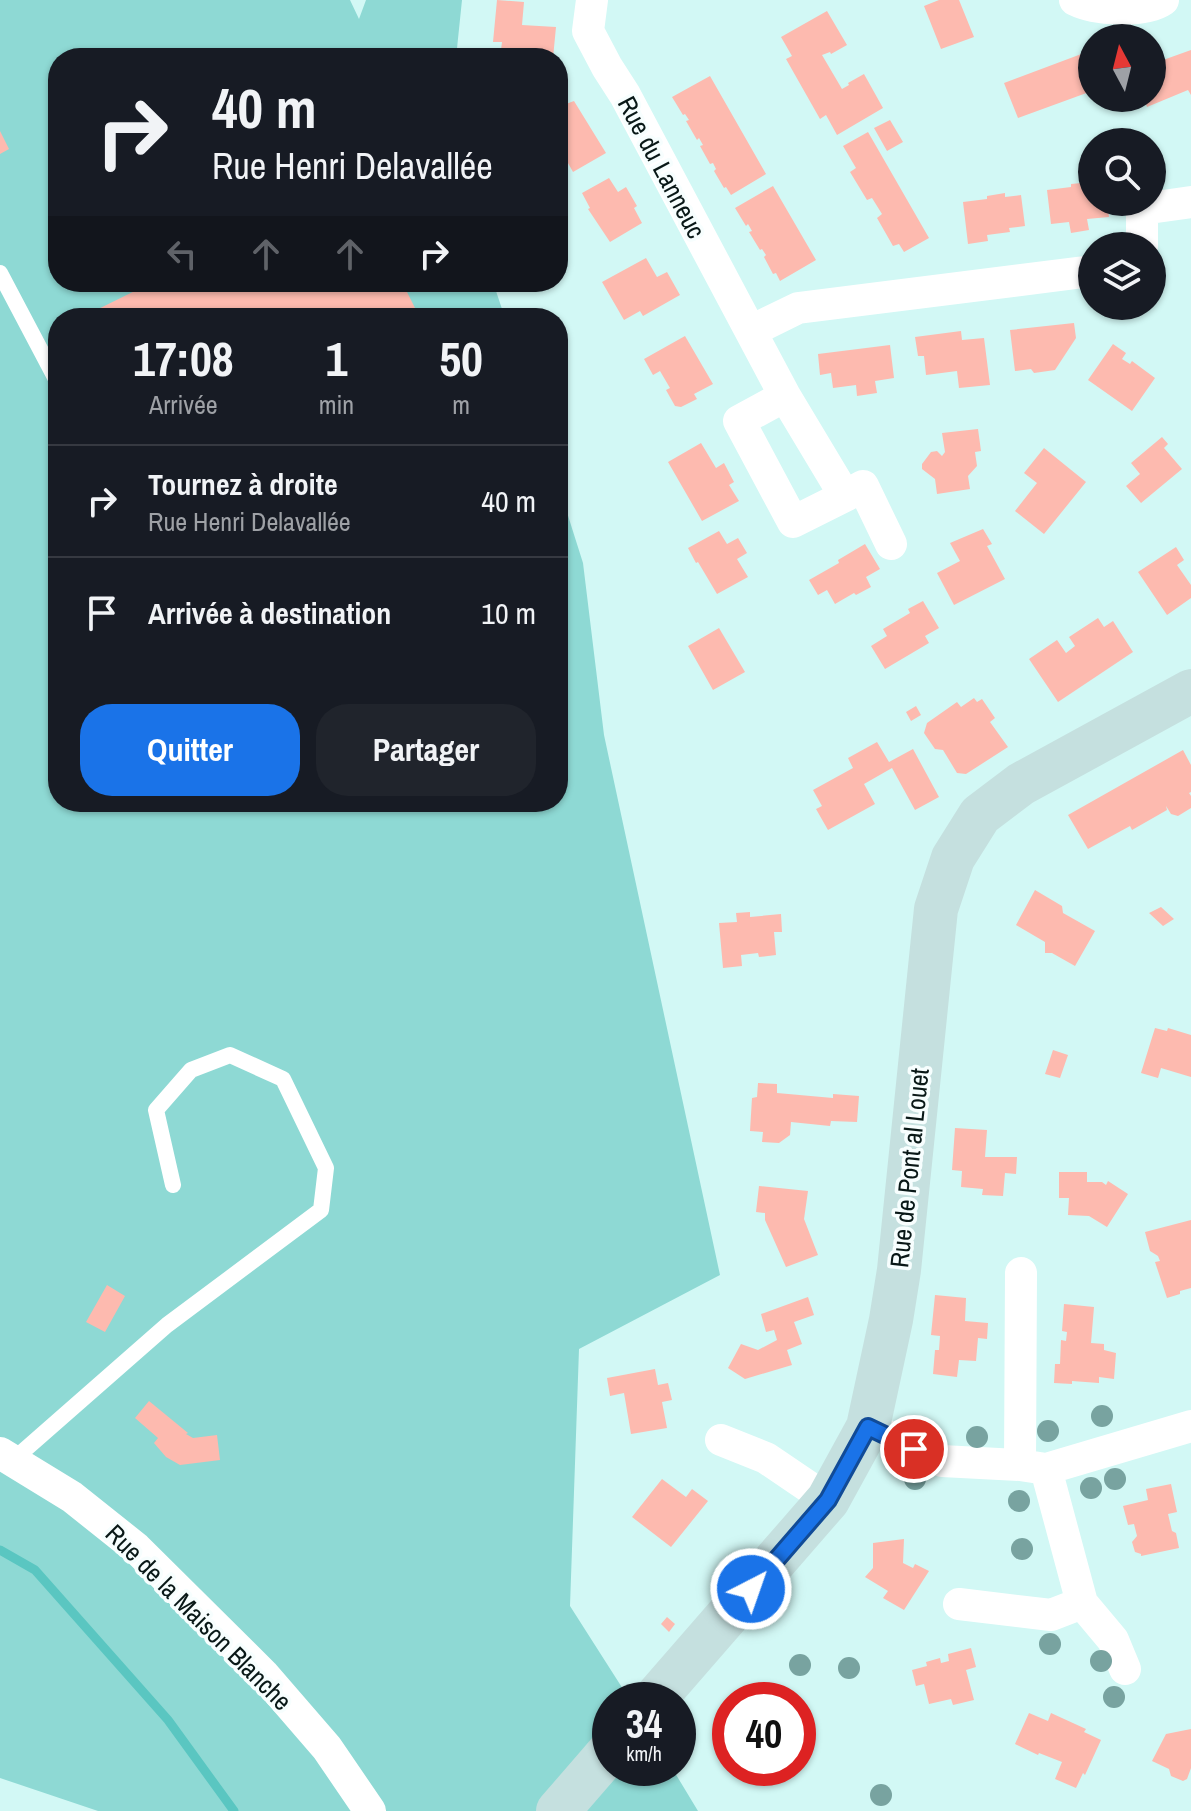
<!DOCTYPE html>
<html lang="fr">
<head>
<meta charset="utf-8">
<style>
	:root { --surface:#171b24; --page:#20242c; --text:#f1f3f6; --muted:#9ea1a6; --line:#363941; --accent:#1a73e8 }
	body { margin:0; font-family:"Archivo Narrow",sans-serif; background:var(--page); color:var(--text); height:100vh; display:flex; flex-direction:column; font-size:30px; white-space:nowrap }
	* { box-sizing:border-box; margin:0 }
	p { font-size:26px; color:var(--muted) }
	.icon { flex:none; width:44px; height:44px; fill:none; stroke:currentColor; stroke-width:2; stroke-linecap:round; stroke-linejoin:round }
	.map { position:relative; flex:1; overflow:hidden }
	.drawer { position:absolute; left:48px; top:308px; width:520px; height:504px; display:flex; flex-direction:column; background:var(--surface); border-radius:32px; box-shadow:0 2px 6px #0004 }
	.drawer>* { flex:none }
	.guide { position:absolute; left:48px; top:48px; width:520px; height:244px; border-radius:32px; box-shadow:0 2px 6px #0004; background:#171b24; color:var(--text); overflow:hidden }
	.needle { width:52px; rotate:353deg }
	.fabs { position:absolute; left:1078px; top:24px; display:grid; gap:16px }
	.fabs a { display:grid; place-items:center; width:88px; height:88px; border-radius:50%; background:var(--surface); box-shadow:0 2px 6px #0004; font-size:40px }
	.speed { position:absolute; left:592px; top:1682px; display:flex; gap:16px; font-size:40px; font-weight:700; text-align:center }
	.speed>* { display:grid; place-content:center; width:104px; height:104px; border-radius:50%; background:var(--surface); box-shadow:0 2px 6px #0004; line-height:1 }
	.speed small { font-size:20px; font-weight:400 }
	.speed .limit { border:12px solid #d22; background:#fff; color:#111 }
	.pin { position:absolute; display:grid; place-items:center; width:68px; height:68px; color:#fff; margin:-34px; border:4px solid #fff; border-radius:50%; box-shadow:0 2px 8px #0007 }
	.me { position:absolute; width:88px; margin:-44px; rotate:41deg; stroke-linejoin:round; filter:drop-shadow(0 0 6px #0008) }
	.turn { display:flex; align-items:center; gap:28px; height:168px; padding:0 32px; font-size:36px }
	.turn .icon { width:104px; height:104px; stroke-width:2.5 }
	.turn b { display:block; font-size:56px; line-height:68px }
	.lanes { display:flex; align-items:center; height:76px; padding:0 32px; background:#0003; justify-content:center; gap:40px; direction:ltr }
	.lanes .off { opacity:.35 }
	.eta { display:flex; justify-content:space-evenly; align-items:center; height:136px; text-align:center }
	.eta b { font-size:48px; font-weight:800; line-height:56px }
	.button { display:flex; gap:16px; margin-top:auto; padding:16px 32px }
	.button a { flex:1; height:92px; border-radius:32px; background:var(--accent); color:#fff; font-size:32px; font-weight:800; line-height:92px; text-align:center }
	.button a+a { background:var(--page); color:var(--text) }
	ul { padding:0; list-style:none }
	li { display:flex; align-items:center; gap:24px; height:112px; padding:0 32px; border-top:2px solid var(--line) }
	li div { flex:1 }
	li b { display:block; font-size:30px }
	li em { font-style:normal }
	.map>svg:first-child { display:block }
	.green { fill:#8ed9d4 }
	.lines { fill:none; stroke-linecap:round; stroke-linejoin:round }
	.stream { stroke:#5ac6c1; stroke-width:9 }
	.building { fill:#fdbaaf }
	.lane { stroke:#fff; stroke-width:16 }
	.street { stroke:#fff; stroke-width:32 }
	.secondary { stroke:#c5e0df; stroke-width:44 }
	.tree { fill:#78a3a0 }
	.route-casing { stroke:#114b97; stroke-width:20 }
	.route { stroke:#1a73e8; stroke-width:14 }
	.labels { text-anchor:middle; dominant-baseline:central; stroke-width:7; stroke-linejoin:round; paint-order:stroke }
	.street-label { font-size:26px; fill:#091817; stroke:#f7fefe }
</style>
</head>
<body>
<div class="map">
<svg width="1191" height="1811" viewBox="0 0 1191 1811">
	<rect width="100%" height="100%" fill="#d2f8f5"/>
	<!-- green -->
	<path class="green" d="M 0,0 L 350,0 L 359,19 L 366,0 L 462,0 L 456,58 L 58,58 L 58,282 L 493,282 L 505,318 L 58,318 L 58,802 L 558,802 L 558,484 L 583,563 L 604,735 L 720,1275 L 579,1349 L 570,1606 L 630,1700 L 610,1700 L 610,1768 L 672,1768 L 698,1811 L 98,1811 L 0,1778 Z"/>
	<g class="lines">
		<!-- stream -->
		<path class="stream" d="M 0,1550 L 35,1570 L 168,1720 L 234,1811"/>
	</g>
	<!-- building -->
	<path class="building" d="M 497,0 L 524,2 L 522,25 L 556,27 L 553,58 L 500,58 L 502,42 L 493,42 Z
		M 939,0 L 959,0 L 974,37 L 941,49 L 924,6 Z
		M 827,11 L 847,45 L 831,54 L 830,52 L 822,55 L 842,89 L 849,85 L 848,83 L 864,74 L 883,108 L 837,135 L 826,115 L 820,119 L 786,59 L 792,56 L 781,37 Z
		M 1191,50 L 1191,95 L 1188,90 L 1147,107 L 1144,98 L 1152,98 L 1152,64 Z
		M 1084,53 L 1092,72 L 1092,91 L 1018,118 L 1004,83 Z
		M 710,76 L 766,174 L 731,195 L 726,187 L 724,188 L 714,171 L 716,169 L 713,163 L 710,164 L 700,146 L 703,145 L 699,138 L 697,140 L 686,121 L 689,120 L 685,114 L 683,115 L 672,97 Z
		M 574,101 L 606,153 L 573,172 L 558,145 L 558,107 Z
		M 890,120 L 903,142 L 887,151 L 874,128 Z
		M 0,131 L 9,149 L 0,154 Z
		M 868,132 L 929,238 L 904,252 L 899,244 L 893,246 L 877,218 L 882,214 L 872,198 L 867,200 L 850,172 L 856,168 L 843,146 Z
		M 609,178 L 618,192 L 626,187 L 637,206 L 634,208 L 642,223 L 610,242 L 588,209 L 590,208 L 582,193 Z
		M 1092,182 L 1092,202 L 1107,202 L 1109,217 L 1087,219 L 1089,230 L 1071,233 L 1069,222 L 1051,224 L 1047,190 L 1071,187 L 1071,184 Z
		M 773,186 L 816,260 L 780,281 L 776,273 L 773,274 L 764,257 L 766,255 L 762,249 L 760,250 L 749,232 L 752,231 L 748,224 L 746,226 L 735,208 Z
		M 1005,193 L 1005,197 L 1021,195 L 1025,226 L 1009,228 L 1010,232 L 987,235 L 988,241 L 968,244 L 963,202 L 987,199 L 987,196 Z
		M 646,258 L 657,277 L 667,272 L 680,295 L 643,316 L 640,311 L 624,320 L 602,282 Z
		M 153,282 L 402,282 L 419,316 L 416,318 L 80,318 Z
		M 1074,323 L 1076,338 L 1055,370 L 1034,373 L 1031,369 L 1015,371 L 1010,330 Z
		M 961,331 L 962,340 L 984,338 L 990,385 L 959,388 L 957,371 L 926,375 L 924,356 L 918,356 L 915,337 Z
		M 685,336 L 713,384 L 694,394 L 697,399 L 681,407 L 675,406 L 666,390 L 670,388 L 660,371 L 653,375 L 644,359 Z
		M 1113,344 L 1126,353 L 1122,359 L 1130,364 L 1132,361 L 1155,378 L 1132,411 L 1088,380 Z
		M 890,345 L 894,378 L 875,381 L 877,393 L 857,396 L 856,385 L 833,388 L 831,373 L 820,375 L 818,354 Z
		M 978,429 L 981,451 L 975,452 L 977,466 L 968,476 L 970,489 L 937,494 L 935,479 L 922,469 L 922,464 L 931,452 L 937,451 L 942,456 L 945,452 L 942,433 Z
		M 1162,437 L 1168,444 L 1164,448 L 1182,469 L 1141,503 L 1126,486 L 1140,474 L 1131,463 Z
		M 701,443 L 716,468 L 724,463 L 734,482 L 729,485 L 739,501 L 702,521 L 668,462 Z
		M 1044,448 L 1086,482 L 1044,534 L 1015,511 L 1037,483 L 1024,473 Z
		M 983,529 L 992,544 L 987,546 L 1005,579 L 954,605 L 937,573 L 960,561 L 950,543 Z
		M 719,531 L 727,544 L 738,538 L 747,553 L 737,559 L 748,577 L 717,594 L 698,562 L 696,563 L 688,548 Z
		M 865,544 L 880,569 L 866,577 L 871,587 L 856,595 L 854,593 L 835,604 L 827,590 L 818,595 L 809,580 L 839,563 L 838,560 Z
		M 1176,547 L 1184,560 L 1177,565 L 1191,585 L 1191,598 L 1167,615 L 1138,572 Z
		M 923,601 L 939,628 L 925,636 L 929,643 L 885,669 L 871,646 L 887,636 L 883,629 L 910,613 L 908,609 Z
		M 1098,618 L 1104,627 L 1113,621 L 1133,652 L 1058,702 L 1029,659 L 1057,640 L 1066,653 L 1075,646 L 1069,637 Z
		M 719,628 L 745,672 L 713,690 L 688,646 Z
		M 974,698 L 977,702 L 982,699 L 995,718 L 990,722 L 1008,747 L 966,774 L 957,773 L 943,750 L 935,749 L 924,733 L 927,723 L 957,702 L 961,707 Z
		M 916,706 L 921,715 L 911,721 L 906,712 Z
		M 877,742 L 889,762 L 913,749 L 939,797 L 915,810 L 892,768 L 864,784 L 875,804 L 828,830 L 816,809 L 822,806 L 813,790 L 853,768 L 848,758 Z
		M 1183,750 L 1191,765 L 1191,792 L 1189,793 L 1191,796 L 1191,808 L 1178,816 L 1171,814 L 1166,806 L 1167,810 L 1132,830 L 1130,826 L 1088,849 L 1068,815 Z
		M 1035,890 L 1062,906 L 1063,913 L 1095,931 L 1075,966 L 1052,953 L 1045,953 L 1045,942 L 1016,925 Z
		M 1161,907 L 1174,919 L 1163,926 L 1149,913 Z
		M 750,912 L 750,917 L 781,914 L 782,932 L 774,932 L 776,955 L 759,957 L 758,953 L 741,955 L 742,966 L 723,968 L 719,923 L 737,922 L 736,913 Z
		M 1155,1028 L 1167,1031 L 1168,1028 L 1191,1035 L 1191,1077 L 1161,1068 L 1158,1078 L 1141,1073 Z
		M 1053,1050 L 1068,1055 L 1060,1078 L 1045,1074 Z
		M 758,1083 L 777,1084 L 777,1093 L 833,1098 L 833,1094 L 859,1096 L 857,1122 L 831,1121 L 830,1126 L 791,1122 L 790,1135 L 779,1143 L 762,1142 L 763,1132 L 750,1131 L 752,1098 L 757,1097 Z
		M 955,1128 L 987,1130 L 985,1157 L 1017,1157 L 1016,1174 L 1005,1173 L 1003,1196 L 982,1195 L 983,1189 L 961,1187 L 962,1171 L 952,1170 Z
		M 1059,1172 L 1087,1172 L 1087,1182 L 1102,1182 L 1106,1185 L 1108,1181 L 1128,1194 L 1107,1227 L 1089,1216 L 1068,1215 L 1069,1198 L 1059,1198 Z
		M 759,1186 L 808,1191 L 804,1219 L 818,1255 L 786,1267 L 765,1220 L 765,1213 L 756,1212 Z
		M 1191,1220 L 1191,1288 L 1180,1291 L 1180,1294 L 1167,1298 L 1155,1262 L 1160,1261 L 1158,1256 L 1150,1251 L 1145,1232 Z
		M 107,1285 L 125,1296 L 105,1332 L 86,1322 Z
		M 935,1295 L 966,1298 L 965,1321 L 988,1323 L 987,1339 L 978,1338 L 976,1361 L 959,1360 L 957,1377 L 933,1374 L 935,1350 L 939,1350 L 940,1336 L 931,1335 Z
		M 808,1297 L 814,1315 L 794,1322 L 802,1344 L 787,1350 L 792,1365 L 745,1379 L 728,1368 L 741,1344 L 758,1350 L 777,1340 L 774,1330 L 766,1332 L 761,1314 Z
		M 1064,1304 L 1094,1307 L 1091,1343 L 1104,1344 L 1104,1350 L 1116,1353 L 1114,1379 L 1099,1377 L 1099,1383 L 1072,1381 L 1072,1384 L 1054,1383 L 1055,1364 L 1060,1364 L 1061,1340 L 1066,1341 L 1067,1332 L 1062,1331 Z
		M 655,1369 L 658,1385 L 668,1383 L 672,1400 L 662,1402 L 667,1428 L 631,1434 L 624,1393 L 610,1396 L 607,1378 Z
		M 149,1401 L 188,1433 L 186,1434 L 193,1438 L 217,1435 L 220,1460 L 180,1465 L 166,1457 L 154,1443 L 158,1438 L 135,1418 Z
		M 662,1479 L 686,1497 L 692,1489 L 708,1501 L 671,1547 L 632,1517 Z
		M 1171,1484 L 1177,1512 L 1168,1514 L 1172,1531 L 1176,1533 L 1179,1548 L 1141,1556 L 1141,1554 L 1135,1552 L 1132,1542 L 1137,1536 L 1134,1524 L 1128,1525 L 1123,1506 L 1148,1500 L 1146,1489 Z
		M 904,1539 L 903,1563 L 913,1568 L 915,1564 L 929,1571 L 904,1610 L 883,1598 L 888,1591 L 865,1577 L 873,1568 L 873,1543 Z
		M 667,1617 L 675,1624 L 669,1632 L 661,1624 Z
		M 971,1648 L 976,1667 L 966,1670 L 974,1700 L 953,1705 L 951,1699 L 929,1704 L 924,1684 L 916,1686 L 912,1670 L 927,1666 L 926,1662 L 940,1658 L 941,1663 L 949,1661 L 948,1654 Z
		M 1029,1713 L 1048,1721 L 1051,1713 L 1086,1729 L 1084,1732 L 1101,1740 L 1085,1775 L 1083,1773 L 1076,1788 L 1055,1779 L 1062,1762 L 1039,1753 L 1038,1755 L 1015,1744 Z
		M 1191,1729 L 1191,1768 L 1187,1779 L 1183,1781 L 1171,1776 L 1169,1769 L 1152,1761 L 1166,1734 Z"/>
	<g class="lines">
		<!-- lane -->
		<path class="lane" d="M 0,273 L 58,383
			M 12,1461 L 167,1325 L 321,1210 L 326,1168 L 283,1079 L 230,1055 L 191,1070 L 156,1110 L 173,1185"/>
		<!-- street -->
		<path class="street" d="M 592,0 L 588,31 L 607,67 L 625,95 L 785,396 L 845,496 L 863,486 L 891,544
			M 1075,0 C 1095,10 1144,13 1163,0
			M 1142,246 L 1142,209 L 1191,202
			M 751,331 L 798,308 L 1092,271
			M 785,396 L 739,421 L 793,522 L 845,496
			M 868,1427 L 942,1461 L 1020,1465 L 1046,1469 L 1191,1426
			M 721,1440 L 766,1458 L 828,1500
			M 0,1453 L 72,1497 L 136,1548 L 263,1674 L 327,1748 L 370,1811
			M 1020,1465 L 1021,1273
			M 1046,1469 L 1082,1603 L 1113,1640 L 1125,1669
			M 959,1604 L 1051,1615 L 1082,1603"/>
		<!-- secondary -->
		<path class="secondary" d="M 654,1700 L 828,1500 L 868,1427 L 891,1320 L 899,1270 L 936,909 L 953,858 L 980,815 L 1021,784 L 1191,691
			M 558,1811 L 610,1751"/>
	</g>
	<!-- trees -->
	<g class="tree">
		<circle cx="1102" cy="1416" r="11"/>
		<circle cx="1048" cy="1431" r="11"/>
		<circle cx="977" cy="1437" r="11"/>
		<circle cx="915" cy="1479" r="11"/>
		<circle cx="1115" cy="1479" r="11"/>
		<circle cx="1091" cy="1488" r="11"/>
		<circle cx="1019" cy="1501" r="11"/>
		<circle cx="1022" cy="1549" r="11"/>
		<circle cx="1050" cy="1644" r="11"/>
		<circle cx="1101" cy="1661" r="11"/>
		<circle cx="800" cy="1665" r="11"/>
		<circle cx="849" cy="1668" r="11"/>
		<circle cx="1114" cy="1697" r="11"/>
		<circle cx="881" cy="1795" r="11"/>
	</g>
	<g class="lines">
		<!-- route casing -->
		<g class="route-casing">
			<path id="route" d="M 751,1589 L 828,1500 L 868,1427 L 914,1449"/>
		</g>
		<!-- route -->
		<use href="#route" class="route"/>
	</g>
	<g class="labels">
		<!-- street labels -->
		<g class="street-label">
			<text transform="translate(662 167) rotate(62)">Rue du Lanneuc</text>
			<text transform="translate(909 1168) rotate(-84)">Rue de Pont al Louet</text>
			<text transform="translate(199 1617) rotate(45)">Rue de la Maison Blanche</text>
		</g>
	</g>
</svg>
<div class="fabs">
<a><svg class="needle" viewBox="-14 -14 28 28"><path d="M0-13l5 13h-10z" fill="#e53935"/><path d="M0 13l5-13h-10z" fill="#9ea1a6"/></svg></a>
<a><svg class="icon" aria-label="search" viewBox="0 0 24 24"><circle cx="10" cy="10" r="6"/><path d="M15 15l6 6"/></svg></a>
<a><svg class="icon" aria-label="layers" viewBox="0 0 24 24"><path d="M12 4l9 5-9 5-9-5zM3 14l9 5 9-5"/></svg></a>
</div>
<div class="speed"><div>34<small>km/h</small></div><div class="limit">40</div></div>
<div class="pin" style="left:914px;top:1449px;background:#d93025"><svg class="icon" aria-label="arrive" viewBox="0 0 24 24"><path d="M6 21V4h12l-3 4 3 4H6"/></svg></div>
<svg class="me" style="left:751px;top:1589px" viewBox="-20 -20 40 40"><circle r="17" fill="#1a73e8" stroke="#fff" stroke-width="3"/><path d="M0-11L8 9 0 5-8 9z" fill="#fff"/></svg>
<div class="guide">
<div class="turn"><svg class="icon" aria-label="right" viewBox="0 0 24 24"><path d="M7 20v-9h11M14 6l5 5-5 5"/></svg><div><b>40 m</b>Rue Henri Delavallée</div></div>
<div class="lanes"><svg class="icon off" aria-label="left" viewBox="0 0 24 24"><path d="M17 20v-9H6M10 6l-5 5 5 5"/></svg><svg class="icon off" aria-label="ahead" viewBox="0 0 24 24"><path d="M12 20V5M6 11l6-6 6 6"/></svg><svg class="icon off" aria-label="ahead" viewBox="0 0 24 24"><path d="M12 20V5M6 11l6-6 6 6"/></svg><svg class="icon" aria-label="right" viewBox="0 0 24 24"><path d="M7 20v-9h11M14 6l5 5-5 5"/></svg></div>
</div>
<section class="drawer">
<div class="eta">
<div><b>17:08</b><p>Arrivée</p></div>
<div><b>1</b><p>min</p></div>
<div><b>50</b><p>m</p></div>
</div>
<ul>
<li><svg class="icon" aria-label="right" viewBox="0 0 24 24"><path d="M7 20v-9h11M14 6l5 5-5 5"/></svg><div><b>Tournez à droite</b><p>Rue Henri Delavallée</p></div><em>40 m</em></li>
<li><svg class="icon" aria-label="arrive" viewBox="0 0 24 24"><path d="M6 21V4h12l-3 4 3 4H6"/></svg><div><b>Arrivée à destination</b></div><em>10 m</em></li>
</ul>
<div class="button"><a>Quitter</a><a>Partager</a></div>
</section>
</div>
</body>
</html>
